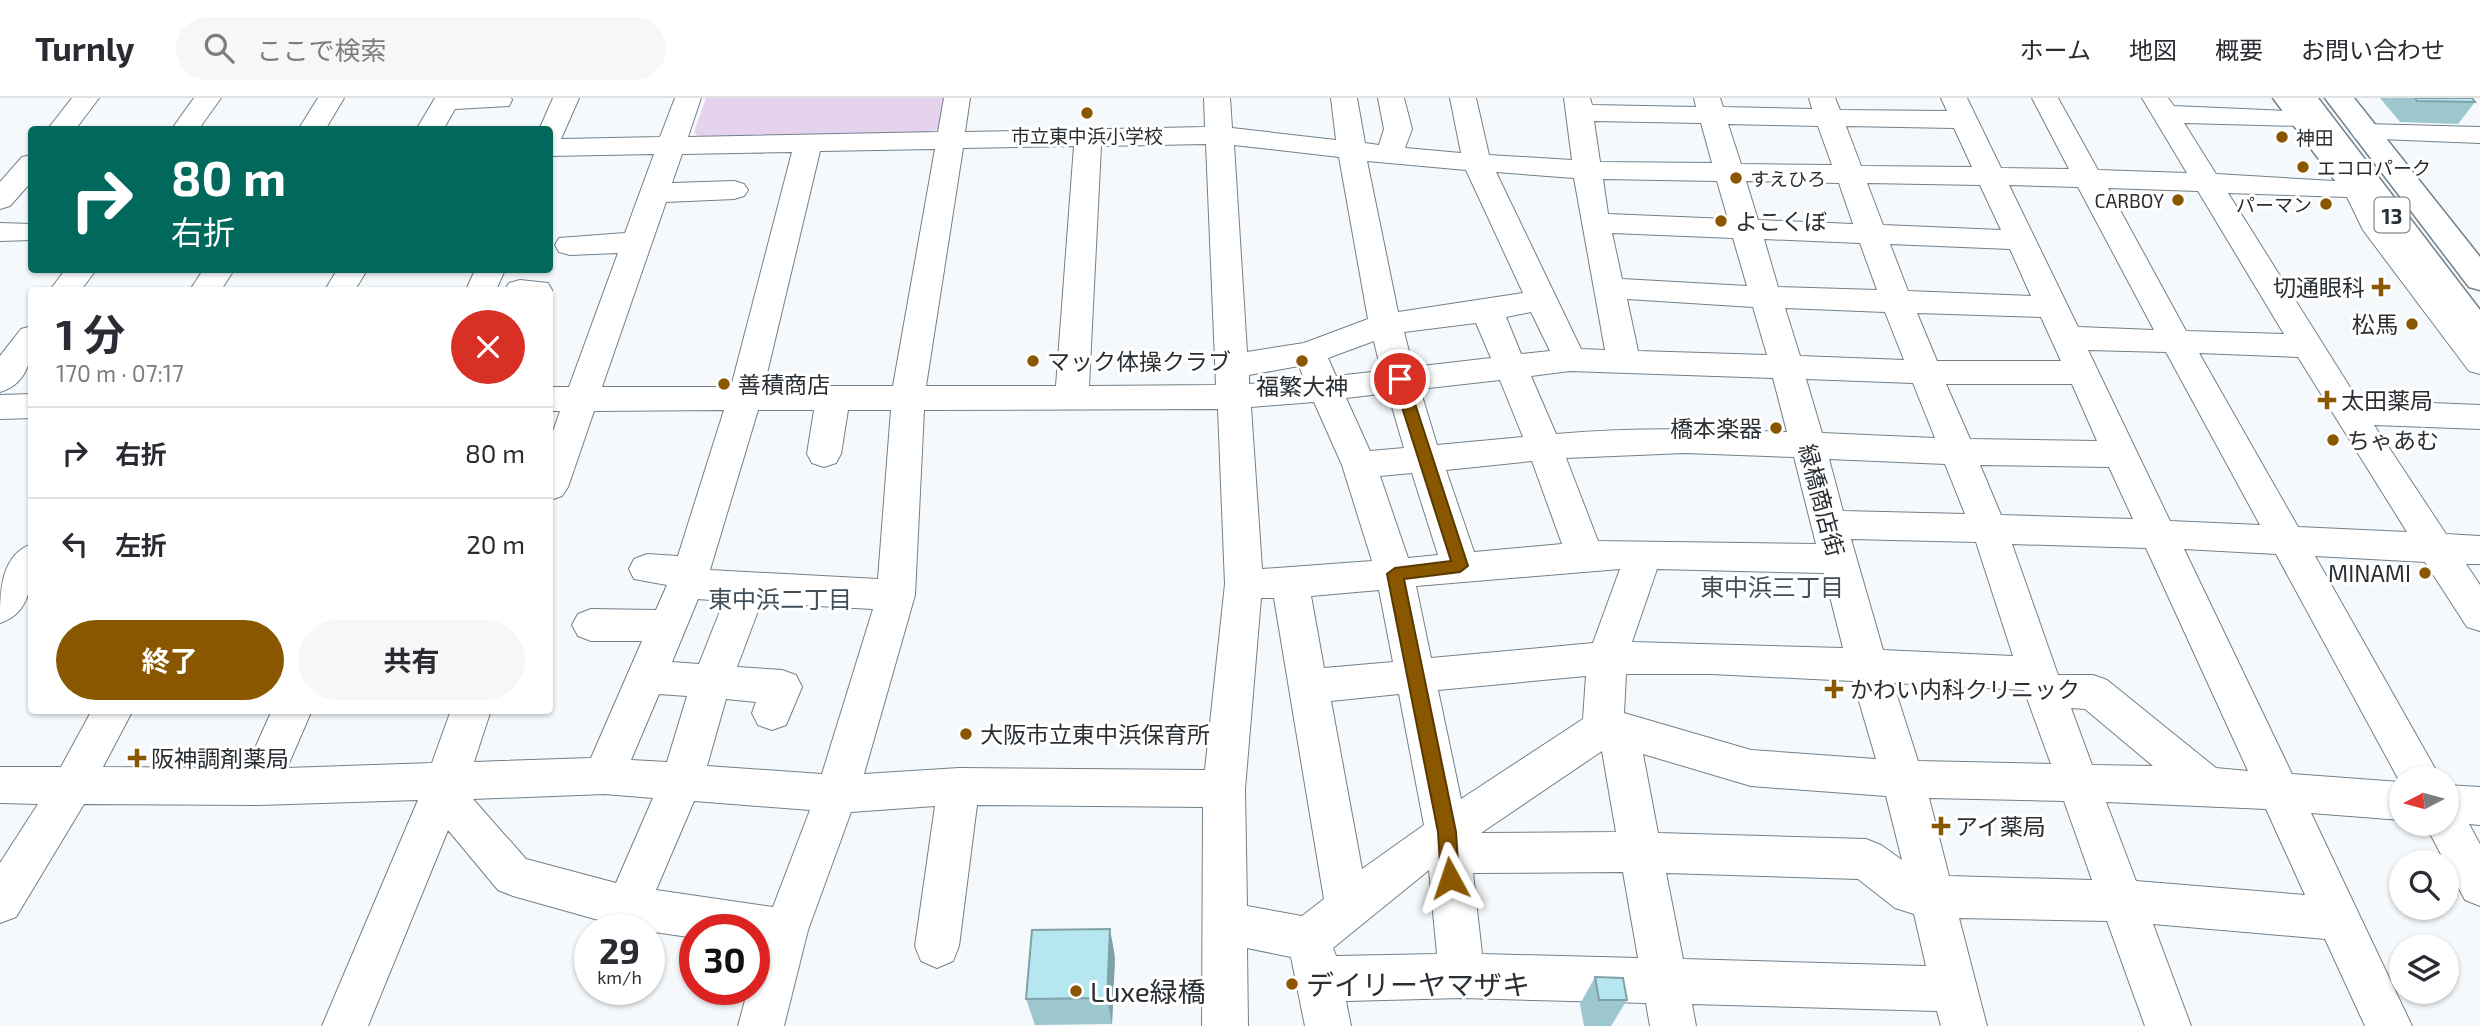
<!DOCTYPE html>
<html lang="ja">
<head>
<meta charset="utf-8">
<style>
	:root { --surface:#fff; --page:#f7f7f7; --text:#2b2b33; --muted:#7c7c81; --line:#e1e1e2; --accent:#895700 }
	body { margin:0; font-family:"Exo 2","Noto Sans JP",sans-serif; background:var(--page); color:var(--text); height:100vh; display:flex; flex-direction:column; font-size:26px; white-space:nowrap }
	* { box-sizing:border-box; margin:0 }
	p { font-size:23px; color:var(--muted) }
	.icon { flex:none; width:38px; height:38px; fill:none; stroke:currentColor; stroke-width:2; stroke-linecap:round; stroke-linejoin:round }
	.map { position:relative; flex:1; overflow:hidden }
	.sheet { position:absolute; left:28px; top:189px; width:525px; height:427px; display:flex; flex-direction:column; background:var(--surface); border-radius:7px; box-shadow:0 2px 5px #0004 }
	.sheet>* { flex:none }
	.banner { position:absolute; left:28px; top:28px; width:525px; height:147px; border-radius:7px; box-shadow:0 2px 5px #0004; background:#00695c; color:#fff; overflow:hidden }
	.needle { width:46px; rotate:264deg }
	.fabs { position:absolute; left:2389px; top:668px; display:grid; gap:14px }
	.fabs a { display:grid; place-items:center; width:70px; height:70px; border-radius:50%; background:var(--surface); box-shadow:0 2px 5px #0004; font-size:35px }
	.speed { position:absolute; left:574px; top:816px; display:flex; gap:14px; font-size:35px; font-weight:700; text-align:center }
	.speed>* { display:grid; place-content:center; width:91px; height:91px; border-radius:50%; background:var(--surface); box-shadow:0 2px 5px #0004; line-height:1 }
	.speed small { font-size:18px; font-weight:400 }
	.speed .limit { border:10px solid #d22; background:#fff; color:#111 }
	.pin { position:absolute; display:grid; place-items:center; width:60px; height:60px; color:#fff; margin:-30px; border:4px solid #fff; border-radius:50%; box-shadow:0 2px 7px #0007 }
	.me { position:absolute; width:77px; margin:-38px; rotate:355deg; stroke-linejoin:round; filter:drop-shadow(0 0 5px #0008) }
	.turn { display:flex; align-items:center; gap:24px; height:147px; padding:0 28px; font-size:32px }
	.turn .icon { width:91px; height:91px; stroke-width:2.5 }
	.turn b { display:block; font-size:49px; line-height:60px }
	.round { display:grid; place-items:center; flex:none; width:74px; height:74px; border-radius:37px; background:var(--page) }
	.summary { display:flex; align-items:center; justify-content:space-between; height:119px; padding:0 28px }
	h1 { font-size:42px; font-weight:700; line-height:52px }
	.button { display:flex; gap:14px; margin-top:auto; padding:14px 28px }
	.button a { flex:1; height:80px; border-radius:42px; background:var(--accent); color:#fff; font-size:28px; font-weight:700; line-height:80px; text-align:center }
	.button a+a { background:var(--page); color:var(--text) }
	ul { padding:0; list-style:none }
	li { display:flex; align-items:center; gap:21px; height:91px; padding:0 28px; border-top:2px solid var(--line) }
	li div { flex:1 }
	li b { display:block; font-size:26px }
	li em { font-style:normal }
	header { display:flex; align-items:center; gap:42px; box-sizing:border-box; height:98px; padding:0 35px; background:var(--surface); border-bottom:2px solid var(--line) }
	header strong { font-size:33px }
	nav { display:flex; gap:38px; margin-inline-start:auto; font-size:24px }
	.search { width:490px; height:63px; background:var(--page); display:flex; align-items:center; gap:18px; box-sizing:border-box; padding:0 24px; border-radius:38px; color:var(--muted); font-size:26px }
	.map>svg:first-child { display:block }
	.green { fill:#e5d3ee }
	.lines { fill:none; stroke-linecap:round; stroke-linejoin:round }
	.minor-casing { stroke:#72808b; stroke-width:2 }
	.major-casing { stroke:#72808b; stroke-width:3 }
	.highway-casing { stroke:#72808b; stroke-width:3 }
	.minor { fill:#fff; fill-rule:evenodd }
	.major { fill:#fff; fill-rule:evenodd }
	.highway { fill:#fff; fill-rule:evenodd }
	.wall { fill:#9dc7ce }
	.shaded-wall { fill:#7fa2a8 }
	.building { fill:#b6e7f0; stroke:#7fa2a8; stroke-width:2 }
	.route { fill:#895700; stroke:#593900; stroke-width:2 }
	.poi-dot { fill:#895700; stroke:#fff; stroke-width:2.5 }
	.labels { text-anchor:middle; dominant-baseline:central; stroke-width:6; stroke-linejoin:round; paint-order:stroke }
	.far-poi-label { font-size:19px; fill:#2a2f34; stroke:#fff; text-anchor:start }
	.shield { fill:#fff; stroke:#6a6d71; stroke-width:2 }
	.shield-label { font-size:21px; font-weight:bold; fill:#2a2f34 }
	.poi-label { font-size:23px; fill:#2a2f34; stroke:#fff; text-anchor:start }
	.street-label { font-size:23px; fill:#2a2f34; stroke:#fff }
	.neighbourhood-label { font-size:24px; fill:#43505a; stroke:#fff }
	.near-poi-label { font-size:28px; fill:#2a2f34; stroke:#fff; text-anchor:start }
</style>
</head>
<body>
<header>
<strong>Turnly</strong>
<div class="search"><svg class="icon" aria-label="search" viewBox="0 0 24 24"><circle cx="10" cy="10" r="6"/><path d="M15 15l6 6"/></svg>ここで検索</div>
<nav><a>ホーム</a><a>地図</a><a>概要</a><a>お問い合わせ</a></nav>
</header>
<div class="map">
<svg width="2480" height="928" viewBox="0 0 2480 928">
	<rect width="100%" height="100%" fill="#f6f9fc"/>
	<!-- green -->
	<path class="green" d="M 706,0 L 945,0 L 940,30 L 925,37 L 699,40 L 694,34 Z"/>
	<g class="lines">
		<!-- minor casing -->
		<g class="minor-casing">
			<path id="minor" d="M 72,0 L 99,0 L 75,32 L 47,32 Z
				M 194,0 L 221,0 L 198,32 L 171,32 Z
				M 318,0 L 344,0 L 325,32 L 298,32 Z
				M 435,0 L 511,0 L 512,2 L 509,8 L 455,11 L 443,32 L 416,32 Z
				M 553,0 L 579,0 L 561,41 L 660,39 L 675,0 L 701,0 L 688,39 L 938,34 L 944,0 L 970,0 L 965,34 L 1205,29 L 1204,0 L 1230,0 L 1232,30 L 1336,42 L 1331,0 L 1357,0 L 1365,45 L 1379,47 L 1384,31 L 1378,0 L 1404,0 L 1412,31 L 1405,50 L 1461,55 L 1450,0 L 1476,0 L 1489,57 L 1572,62 L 1564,0 L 1590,0 L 1592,7 L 1696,9 L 1694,0 L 1720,0 L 1723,9 L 1812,11 L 1809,0 L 1835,0 L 1840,12 L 1947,13 L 1941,0 L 1967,0 L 2001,70 L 2069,71 L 2032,0 L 2058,0 L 2098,72 L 2187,75 L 2142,0 L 2168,0 L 2174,8 L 2312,14 L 2316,20 L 2312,26 L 2302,28 L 2184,25 L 2216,76 L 2368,85 L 2387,122 L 2480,242 L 2480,276 L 2469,273 L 2363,132 L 2347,99 L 2228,95 L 2358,302 L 2480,307 L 2480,331 L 2374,327 L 2446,436 L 2480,438 L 2480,466 L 2466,466 L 2480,487 L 2480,533 L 2467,529 L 2425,464 L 2315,458 L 2441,681 L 2401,681 L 2401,722 L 2311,715 L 2412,928 L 2365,928 L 2325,841 L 2153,826 L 2191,928 L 2145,928 L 2107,823 L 1959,820 L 1987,928 L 1941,928 L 1937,913 L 1692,906 L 1696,928 L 1650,928 L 1646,905 L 1462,900 L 1346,903 L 1351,928 L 1305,928 L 1291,859 L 1247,850 L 1248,928 L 1202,928 L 1203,709 L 977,707 L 959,848 L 953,863 L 937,870 L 921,863 L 915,848 L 935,708 L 851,714 L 808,832 L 784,928 L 738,928 L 748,891 L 754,891 L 754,867 L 759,849 L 754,849 L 754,831 L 695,831 L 695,840 L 627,830 L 513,798 L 498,792 L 448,732 L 368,928 L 322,928 L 418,702 L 258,707 L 84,706 L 16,819 L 0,825 L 0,765 L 38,706 L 0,705 L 0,669 L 61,669 L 92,612 L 133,612 L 103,669 L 246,670 L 272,612 L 312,612 L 287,670 L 432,665 L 451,612 L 491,612 L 474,664 L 591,660 L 642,543 L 591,543 L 578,538 L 572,527 L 578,516 L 591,511 L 656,512 L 667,487 L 634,481 L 629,471 L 634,461 L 647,456 L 678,458 L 724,312 L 594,313 L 568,389 L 562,398 L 550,402 L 550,342 L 560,313 L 550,313 L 550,289 L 569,289 L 618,155 L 570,157 L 559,154 L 555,147 L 559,140 L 625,135 L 654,56 L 550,58 L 550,32 L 539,32 ZM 1594,23 L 1701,25 L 1712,65 L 1600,64 ZM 1728,26 L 1818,28 L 1832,67 L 1741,66 ZM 1846,28 L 1954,30 L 1972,69 L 1861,68 ZM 1206,46 L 1216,287 L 1089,288 L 1101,48 ZM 1234,47 L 1339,59 L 1368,221 L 1304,245 L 1247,254 ZM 1074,48 L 1056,288 L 926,288 L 963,50 ZM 935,51 L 893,288 L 764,288 L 820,53 ZM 792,54 L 731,289 L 602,289 L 666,104 L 734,101 L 744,98 L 748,92 L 744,86 L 734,83 L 672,85 L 682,56 ZM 1367,63 L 1466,72 L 1523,195 L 1398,214 ZM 1496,74 L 1574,80 L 1605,252 L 1581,251 ZM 1603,81 L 1717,83 L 1728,121 L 1608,116 ZM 1746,83 L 1839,85 L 1853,126 L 1758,122 ZM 1867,85 L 1980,87 L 2001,132 L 1883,127 ZM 2009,87 L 2078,89 L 2154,232 L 2078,229 ZM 2108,90 L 2198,93 L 2284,236 L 2186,233 ZM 1612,135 L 1733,140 L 1747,188 L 1622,181 ZM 1764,141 L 1860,145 L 1877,192 L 1778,189 ZM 1890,146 L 2010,151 L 2031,198 L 1908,193 ZM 1627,201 L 1753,209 L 1767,257 L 1638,253 ZM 1785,210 L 1885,214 L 1904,262 L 1800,258 ZM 1531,214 L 1550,253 L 1521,256 L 1506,219 ZM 1917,215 L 2041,219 L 2061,263 L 1937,263 ZM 1476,225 L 1491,260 L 1413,269 L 1404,234 ZM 1374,243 L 1381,273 L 1336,278 L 1328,260 ZM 2088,252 L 2166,254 L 2260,427 L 2170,423 ZM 2199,255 L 2298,259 L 2407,434 L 2298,429 ZM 1299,268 L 1304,281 L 1249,286 L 1249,277 ZM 1570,273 L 1773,280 L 1787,334 C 1709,331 1633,329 1556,336 L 1531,278 ZM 1806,281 L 1913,285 L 1935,340 L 1822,335 ZM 1500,282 L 1523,339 L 1437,347 L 1420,291 ZM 1946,286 L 2072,286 L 2097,343 L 1970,341 ZM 1388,295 L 1404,350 L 1370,353 L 1346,300 ZM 1314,304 L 1342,367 L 1372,463 L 1262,471 L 1251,309 ZM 1218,311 L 1225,486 L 1205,672 L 959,670 L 864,676 L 915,497 L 924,312 ZM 758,312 L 814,312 L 807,356 L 812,365 L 824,369 L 836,365 L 841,356 L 848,312 L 891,312 L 878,481 L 710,472 ZM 1685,355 L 1794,359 L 1816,446 L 1598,443 L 1566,360 ZM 1829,361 L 1945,366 L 1965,416 L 1843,413 ZM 1532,363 L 1562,446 L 1474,454 L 1446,372 ZM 1980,367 L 2109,369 L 2133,421 L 2001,417 ZM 1412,375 L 1438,457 L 1408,460 L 1380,378 ZM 1851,441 L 1976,444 L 2013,558 L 1883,552 ZM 2012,446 L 2146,450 L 2248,673 L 2216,670 L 2107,582 L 2093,577 L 2058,577 ZM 2184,451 L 2276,456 L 2400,684 L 2292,676 ZM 1620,471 L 1593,545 L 1431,560 L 1416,488 ZM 1657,471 L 1824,475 L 1843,550 L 1632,544 ZM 1379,492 L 1393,564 L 1324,570 L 1311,498 ZM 1261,500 L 1274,500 L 1324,801 L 1302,818 L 1247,808 L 1245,691 ZM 698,501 L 724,503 L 699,566 L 672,564 ZM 761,505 L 873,511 L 822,676 L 707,668 L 726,601 L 756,604 L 752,615 L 758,627 L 772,632 L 786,627 L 802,589 L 796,577 L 782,572 L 737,569 ZM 1626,576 L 1712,576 L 1853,583 L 1876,661 L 1751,652 L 1624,615 ZM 1586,578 L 1583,621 L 1461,701 L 1438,592 ZM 1893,585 L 2024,592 L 2051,666 L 1918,663 ZM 659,596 L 687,598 L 667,664 L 631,662 ZM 1399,596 L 1424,727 L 1362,771 L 1331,603 ZM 2071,610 L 2085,611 L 2153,668 L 2092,667 ZM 1602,653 L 1616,734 L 1481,735 ZM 1643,656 L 1751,688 L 1886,698 L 1902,762 L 1881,747 L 1866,741 L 1658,735 ZM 604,696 L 653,700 L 616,785 L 526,761 L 473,701 ZM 1929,700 L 2064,703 L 2092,782 L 1949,778 ZM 694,703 L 810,712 L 773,809 L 656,792 ZM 2106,704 L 2266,711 L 2305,797 L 2136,783 ZM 1429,772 L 1437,856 L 1336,858 L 1333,850 ZM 1623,774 L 1638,860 L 1482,856 L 1473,775 ZM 1666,775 L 1858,781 L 1895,810 L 1914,816 L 1926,868 L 1683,861 Z
				M 2365,26 L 2480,29 L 2480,45 L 2355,40 L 2351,34 L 2355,28 Z
				M 32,57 L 32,83 L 10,108 L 0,111 L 0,84 L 22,59 Z
				M 0,125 L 32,126 L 32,142 L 0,143 Z
				M 65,172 L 96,172 L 81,192 L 50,192 Z
				M 203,172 L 234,172 L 221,192 L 190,192 Z
				M 337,172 L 367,172 L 355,192 L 325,192 Z
				M 475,172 L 505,172 L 496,192 L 466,192 Z
				M 520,182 L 548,185 L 552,192 L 550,197 L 550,192 L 505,192 L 509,185 Z
				M 32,228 C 32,255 32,284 0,294 L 0,258 L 21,231 Z
				M 32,296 L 32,320 L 0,321 L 0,297 Z
				M 32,446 C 32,476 35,514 0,525 C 0,495 0,457 32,446 Z
				M 2446,687 L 2480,689 L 2480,727 L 2469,726 L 2480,746 L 2480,808 L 2465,802 L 2425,726 L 2446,726 Z"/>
		</g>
		<!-- major casing -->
		<g class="major-casing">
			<path id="major" d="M 2273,0 L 2302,0 L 2367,82 L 2371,89 L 2367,96 L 2356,98 L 2345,96 Z
				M 2325,0 L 2354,0 L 2480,159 L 2480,192 L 2469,189 Z
				M 2444,192 L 2456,195 L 2480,228 L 2480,264 L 2468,260 L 2428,203 L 2432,195 Z"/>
		</g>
		<!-- highway casing -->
		<g class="highway-casing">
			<path id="highway" d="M 2289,0 L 2318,0 L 2480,212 L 2480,246 L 2468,243 Z"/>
		</g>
		<!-- minor -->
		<use href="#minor" class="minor"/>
		<!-- major -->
		<use href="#major" class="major"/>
		<!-- highway -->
		<use href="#highway" class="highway"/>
	</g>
	<!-- wall -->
	<path class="wall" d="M 2380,0 L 2472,0 L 2475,4 L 2458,26 L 2400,24 Z
		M 1115,859 L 1112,926 L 1035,927 L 1026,901 Z
		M 1595,879 L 1627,902 L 1611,928 L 1584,928 L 1580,906 Z"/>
	<!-- shaded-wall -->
	<path class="shaded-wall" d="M 1110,831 L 1115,859 L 1112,926 L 1107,900 Z"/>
	<!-- building -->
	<path class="building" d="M 2415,0 L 2472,0 L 2475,4 L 2417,3 Z
		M 1110,831 L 1107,900 L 1026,901 L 1032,832 Z
		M 1595,879 L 1623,880 L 1627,902 L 1599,902 Z"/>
	<!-- route -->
	<path class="route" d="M 1400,276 L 1407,281 L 1468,468 L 1460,474 L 1404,481 L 1456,734 L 1459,780 L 1457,786 L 1450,789 L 1443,786 L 1441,780 L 1438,734 L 1387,476 L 1395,470 L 1451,463 L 1393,281 Z"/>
	<!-- markers -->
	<g class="poi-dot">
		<circle cx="1087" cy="15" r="7"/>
		<circle cx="2282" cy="39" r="7"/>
		<circle cx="2303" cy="69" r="7"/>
		<circle cx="1736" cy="80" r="7"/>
		<circle cx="2178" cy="102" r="7"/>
		<circle cx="2326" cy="106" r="7"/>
		<circle cx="1721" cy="123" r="7"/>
		<path d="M2377.5 178.5h7v7h7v7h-7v7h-7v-7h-7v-7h7z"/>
		<circle cx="2412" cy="226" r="7"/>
		<circle cx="1033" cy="263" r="7"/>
		<circle cx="1302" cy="263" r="7"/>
		<circle cx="724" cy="286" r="7"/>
		<path d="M2323.5 291.5h7v7h7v7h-7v7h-7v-7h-7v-7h7z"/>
		<circle cx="1776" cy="330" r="7"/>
		<circle cx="2333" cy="342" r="7"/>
		<circle cx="2425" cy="475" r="7"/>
		<path d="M1830.5 580.5h7v7h7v7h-7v7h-7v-7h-7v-7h7z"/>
		<circle cx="966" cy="636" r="7"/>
		<path d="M133.5 649.5h7v7h7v7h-7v7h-7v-7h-7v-7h7z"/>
		<path d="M1937.5 717.5h7v7h7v7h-7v7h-7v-7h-7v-7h7z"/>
		<circle cx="1292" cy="886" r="7"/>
		<circle cx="1076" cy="893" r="7"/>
	</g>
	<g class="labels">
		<!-- far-poi labels -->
		<g class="far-poi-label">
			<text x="1087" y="37" text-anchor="middle">市立東中浜小学校</text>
			<text x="2296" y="39">神田</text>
			<text x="2317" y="69">エコロパーク</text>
			<text x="1750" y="80">すえひろ</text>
			<text x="2164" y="102" text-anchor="end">CARBOY</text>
			<text x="2312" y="106" text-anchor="end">パーマン</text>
		</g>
		<!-- shield labels -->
		<rect class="shield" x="2374.5" y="99.5" width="35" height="35" rx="5"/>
		<g class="shield-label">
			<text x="2392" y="117">13</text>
		</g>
		<!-- poi labels -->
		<g class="poi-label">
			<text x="1735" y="123">よこくぼ</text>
			<text x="2365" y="189" text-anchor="end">切通眼科</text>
			<text x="2398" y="226" text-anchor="end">松馬</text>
			<text x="1047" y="263">マック体操クラブ</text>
			<text x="738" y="286">善積商店</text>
			<text x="1302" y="288" text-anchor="middle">福繁大神</text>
			<text x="2341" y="302">太田薬局</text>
			<text x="1762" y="330" text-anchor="end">橋本楽器</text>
			<text x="2347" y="342">ちゃあむ</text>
			<text x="2411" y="475" text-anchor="end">MINAMI</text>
			<text x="1850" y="591">かわい内科クリニック</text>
			<text x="980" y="636">大阪市立東中浜保育所</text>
			<text x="151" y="660">阪神調剤薬局</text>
			<text x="1955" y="728">アイ薬局</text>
		</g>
		<!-- street labels -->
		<g class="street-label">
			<text transform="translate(1822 402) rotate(75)">緑橋商店街</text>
		</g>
		<!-- neighbourhood labels -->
		<g class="neighbourhood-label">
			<text x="1772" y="488">東中浜三丁目</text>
			<text x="780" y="500">東中浜二丁目</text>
		</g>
		<!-- near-poi labels -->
		<g class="near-poi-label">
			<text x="1306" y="886">デイリーヤマザキ</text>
			<text x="1090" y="893">Luxe緑橋</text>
		</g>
	</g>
</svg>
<div class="fabs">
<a><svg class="needle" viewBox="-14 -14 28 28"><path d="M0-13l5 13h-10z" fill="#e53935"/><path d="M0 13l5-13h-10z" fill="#7c7c81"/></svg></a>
<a><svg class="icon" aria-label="search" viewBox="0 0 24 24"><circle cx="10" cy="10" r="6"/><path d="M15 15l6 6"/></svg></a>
<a><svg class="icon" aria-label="layers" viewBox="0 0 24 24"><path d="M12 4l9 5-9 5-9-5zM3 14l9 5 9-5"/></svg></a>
</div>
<div class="speed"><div>29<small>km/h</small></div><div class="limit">30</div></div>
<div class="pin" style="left:1400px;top:281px;background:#d93025"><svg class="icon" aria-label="arrive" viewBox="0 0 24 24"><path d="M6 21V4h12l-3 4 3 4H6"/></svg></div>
<svg class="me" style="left:1450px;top:780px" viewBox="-20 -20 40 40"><path d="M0-17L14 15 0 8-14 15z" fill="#895700" stroke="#fff" stroke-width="4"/></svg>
<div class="banner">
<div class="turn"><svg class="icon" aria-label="right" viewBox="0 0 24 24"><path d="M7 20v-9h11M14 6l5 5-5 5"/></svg><div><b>80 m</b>右折</div></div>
</div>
<section class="sheet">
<div class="summary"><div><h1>1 分</h1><p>170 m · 07:17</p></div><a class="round" style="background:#d93025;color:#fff"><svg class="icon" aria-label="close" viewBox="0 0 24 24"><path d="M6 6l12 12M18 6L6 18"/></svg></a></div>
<ul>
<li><svg class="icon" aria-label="right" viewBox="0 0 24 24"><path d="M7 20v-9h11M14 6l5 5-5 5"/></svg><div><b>右折</b></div><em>80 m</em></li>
<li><svg class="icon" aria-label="left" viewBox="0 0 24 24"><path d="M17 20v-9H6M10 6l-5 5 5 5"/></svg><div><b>左折</b></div><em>20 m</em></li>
</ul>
<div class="button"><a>終了</a><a>共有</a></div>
</section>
</div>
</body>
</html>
